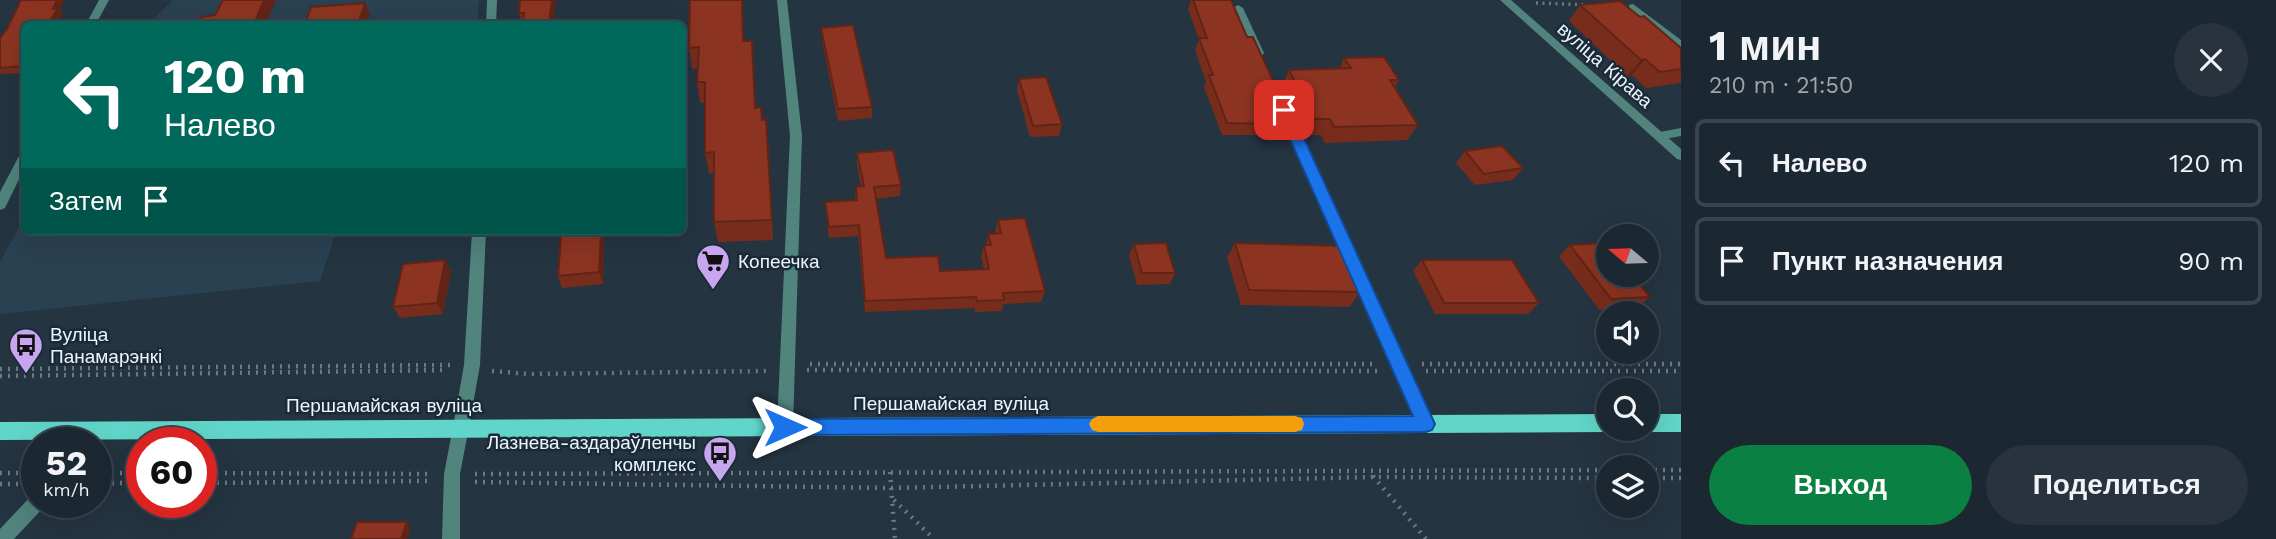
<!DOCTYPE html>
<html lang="ru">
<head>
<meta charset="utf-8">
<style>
	:root { --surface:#1b2731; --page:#28333d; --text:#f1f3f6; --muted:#a0a5ab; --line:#39444d; --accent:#0b8043 }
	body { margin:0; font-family:"Work Sans",sans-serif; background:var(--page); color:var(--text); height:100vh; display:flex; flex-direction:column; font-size:26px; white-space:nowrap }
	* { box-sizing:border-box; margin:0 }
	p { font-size:23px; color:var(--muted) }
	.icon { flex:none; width:38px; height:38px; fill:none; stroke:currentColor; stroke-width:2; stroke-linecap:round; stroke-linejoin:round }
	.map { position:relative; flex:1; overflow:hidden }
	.details { display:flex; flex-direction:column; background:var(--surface); width:595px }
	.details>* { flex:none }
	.guide { position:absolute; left:21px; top:21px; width:665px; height:214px; border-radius:10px; box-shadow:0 7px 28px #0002,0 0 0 2px var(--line); background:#00695c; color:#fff; overflow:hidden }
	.needle { width:46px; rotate:289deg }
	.fabs { position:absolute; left:1596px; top:224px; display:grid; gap:14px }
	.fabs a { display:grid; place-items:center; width:63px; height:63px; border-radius:50%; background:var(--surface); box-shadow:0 7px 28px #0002,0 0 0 2px var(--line); font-size:35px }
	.speed { position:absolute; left:21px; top:427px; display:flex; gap:14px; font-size:35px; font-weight:700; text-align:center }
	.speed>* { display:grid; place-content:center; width:91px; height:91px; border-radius:50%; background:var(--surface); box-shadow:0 7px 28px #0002,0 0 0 2px var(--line); line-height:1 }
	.speed small { font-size:18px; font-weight:400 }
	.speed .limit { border:10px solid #d22; background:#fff; color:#111 }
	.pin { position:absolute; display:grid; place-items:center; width:60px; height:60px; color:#fff; margin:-30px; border-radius:14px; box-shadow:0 4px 10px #0006 }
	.me { position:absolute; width:77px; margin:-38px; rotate:90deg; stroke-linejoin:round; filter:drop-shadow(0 0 5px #0008) }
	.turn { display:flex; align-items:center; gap:24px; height:147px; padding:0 28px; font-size:32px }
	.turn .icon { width:91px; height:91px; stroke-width:2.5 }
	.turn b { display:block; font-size:49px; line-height:60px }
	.then { display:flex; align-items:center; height:66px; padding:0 28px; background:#0003; gap:14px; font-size:26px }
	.round { display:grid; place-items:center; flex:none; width:74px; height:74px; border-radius:37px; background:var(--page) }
	.summary { display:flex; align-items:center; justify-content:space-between; height:119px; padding:0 28px }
	h1 { font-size:42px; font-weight:700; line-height:52px }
	.action { display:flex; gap:14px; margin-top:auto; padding:14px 28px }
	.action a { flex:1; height:80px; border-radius:42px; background:var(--accent); color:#fff; font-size:28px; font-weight:700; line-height:80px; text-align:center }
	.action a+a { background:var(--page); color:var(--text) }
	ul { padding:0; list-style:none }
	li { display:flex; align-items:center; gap:21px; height:88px; margin:0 14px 10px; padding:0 14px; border:4px solid var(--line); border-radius:10px }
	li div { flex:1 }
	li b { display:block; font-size:26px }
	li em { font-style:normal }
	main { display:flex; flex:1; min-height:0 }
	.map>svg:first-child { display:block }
	.built { fill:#2a4152 }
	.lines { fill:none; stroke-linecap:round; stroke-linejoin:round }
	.path-far1 { stroke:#6b7985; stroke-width:3.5; stroke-dasharray:2 4.5; stroke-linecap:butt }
	.path { stroke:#6b7985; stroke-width:4.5; stroke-dasharray:2 6; stroke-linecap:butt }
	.service { fill:#50847d; fill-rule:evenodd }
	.minor { fill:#50847d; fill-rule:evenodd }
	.tertiary { fill:#50847d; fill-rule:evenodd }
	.primary { fill:#61d5c9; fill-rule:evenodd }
	.wall { fill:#782d1c }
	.shaded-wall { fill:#622417 }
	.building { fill:#8c3421; stroke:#622417; stroke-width:2 }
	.route { fill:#1a73e8; stroke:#114b97; stroke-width:2 }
	.slow { fill:#f59e0b }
	.labels { text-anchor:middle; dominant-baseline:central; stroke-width:5; stroke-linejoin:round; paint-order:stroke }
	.street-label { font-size:19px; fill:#ebf5fe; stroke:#1a2a37 }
	.poi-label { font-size:19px; fill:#ebf5fe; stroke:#1a2a37; text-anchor:start }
</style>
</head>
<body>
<main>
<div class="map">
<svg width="1681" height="539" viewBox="0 0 1681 539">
	<rect width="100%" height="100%" fill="#243441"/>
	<!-- built -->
	<path class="built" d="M 173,0 L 479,0 L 477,24 L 148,24 Z
		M 24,218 L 24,231 L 390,231 L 334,238 L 320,281 L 0,314 L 0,262 Z"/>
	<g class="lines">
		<!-- path-far1 -->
		<path class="path-far1" d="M 1536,3 L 1587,5"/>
		<!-- path -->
		<path class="path" d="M 810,364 L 1375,364
			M 1422,364 L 1681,364
			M 0,369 L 450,365
			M 807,370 L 1379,371
			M 492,371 L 528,374 L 767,371
			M 1426,371 L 1681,371
			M 0,376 L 448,370
			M 1647,470 L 1681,470
			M 890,472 L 895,539
			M 0,473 L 37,473
			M 96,473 L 142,473
			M 201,473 L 431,474
			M 475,474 L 1608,470
			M 1373,476 L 1426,539
			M 1647,478 L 1681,478
			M 475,482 L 891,488 L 1374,477 L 1608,478
			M 96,483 L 142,483
			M 201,483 L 431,481
			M 0,484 L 24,484
			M 894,500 L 934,539"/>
		<!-- service -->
		<path class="service" d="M 1633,4 L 1681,40 L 1681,49 L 1629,9 L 1629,5 Z
			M 1681,128 L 1681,136 L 1659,140 L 1653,136 L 1655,133 Z
			M 461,420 L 467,422 L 469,427 L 460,474 L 460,539 L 442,539 L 444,474 L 453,427 L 455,422 Z
			M 37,494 L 37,502 L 45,502 L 43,508 L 14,539 L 0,539 L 0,529 L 31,496 Z"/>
		<!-- minor -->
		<path class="minor" d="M 99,0 L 109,0 L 96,24 L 86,24 Z
			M 487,0 L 497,0 L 496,24 L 486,24 Z
			M 777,0 L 787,0 L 802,136 L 793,427 L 791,432 L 785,434 L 779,432 L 777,427 L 790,136 Z
			M 1238,5 L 1243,8 L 1264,53 L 1262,56 L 1258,57 L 1252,53 L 1233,8 Z
			M 1284,105 L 1290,109 L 1434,424 L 1432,429 L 1426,431 L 1420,429 L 1418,424 L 1278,109 Z
			M 24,153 L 24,169 L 5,208 L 0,210 L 0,192 L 20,154 Z
			M 472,231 L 486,231 L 480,365 L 469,427 L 467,432 L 461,434 L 455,432 L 453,427 L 464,365 Z"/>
		<!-- tertiary -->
		<path class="tertiary" d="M 1500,0 L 1511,0 L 1681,149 L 1681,160 L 1677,159 Z"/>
		<!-- primary -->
		<path class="primary" d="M 1608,414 L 1608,429 L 1615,429 L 1608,432 L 0,440 L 0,422 Z
			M 1647,414 L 1681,414 L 1681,432 L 1647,432 L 1640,429 L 1647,429 Z"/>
	</g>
	<!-- wall -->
	<path class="wall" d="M 21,0 L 64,0 L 60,10 L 63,14 L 24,24 L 24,73 L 0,74 L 0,38 L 7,29 Z
		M 520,0 L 556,0 L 553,24 L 522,24 L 519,13 Z
		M 1191,0 L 1231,0 L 1247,37 L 1293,124 L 1287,135 L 1222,135 L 1204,87 L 1206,82 L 1195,50 L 1199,39 L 1188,9 Z
		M 1580,5 L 1681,48 L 1681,83 L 1646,88 L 1632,75 L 1627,76 L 1569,21 Z
		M 821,28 L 872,107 L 872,118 L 838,121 L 822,40 Z
		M 745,41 L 753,61 L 756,108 L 762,119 L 768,140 L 773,240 L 718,242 L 714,222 L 714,173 L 709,173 L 705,153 L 705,103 L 700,103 L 697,82 L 698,68 L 692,69 L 689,48 Z
		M 1344,58 L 1399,80 L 1395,87 L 1418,125 L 1407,140 L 1325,143 L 1321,135 L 1304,135 L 1282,86 L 1289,70 L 1339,69 Z
		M 1019,79 L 1062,124 L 1059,136 L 1030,137 L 1017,90 Z
		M 1465,151 L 1523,168 L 1513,180 L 1475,185 L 1456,163 Z
		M 857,153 L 901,185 L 900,196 L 876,199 L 886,258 L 940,271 L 984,269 L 981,257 L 984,245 L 986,245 L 988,234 L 996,234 L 995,231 L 998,220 L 1045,291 L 1041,302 L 1003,304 L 1002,311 L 975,312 L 974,308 L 865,312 L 858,236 L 829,238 L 826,214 L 825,202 L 855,200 L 856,187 L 861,187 L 857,165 Z
		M 601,232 L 604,243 L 603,284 L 562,288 L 558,276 Z
		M 1235,243 L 1360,292 L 1349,307 L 1241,305 L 1227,258 Z
		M 1134,244 L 1175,273 L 1170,284 L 1137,285 L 1129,255 Z
		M 1570,245 L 1608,275 L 1650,297 L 1637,308 L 1599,310 L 1559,256 Z
		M 1422,260 L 1539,303 L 1528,314 L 1435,314 L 1413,271 Z
		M 451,271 L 443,314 L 400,318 L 393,307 Z"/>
	<!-- shaded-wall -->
	<path class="shaded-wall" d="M 57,0 L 64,0 L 60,10 L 63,14 L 57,24 L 48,24 Z
		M 264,0 L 276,0 L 266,24 L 254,24 Z
		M 552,0 L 556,0 L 553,24 L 549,24 Z
		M 742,0 L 743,6 L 745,62 L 743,41 Z
		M 365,3 L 370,15 L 367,24 L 358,24 Z
		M 1645,59 L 1632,75 L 1627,76 L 1641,60 Z
		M 601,232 L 604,243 L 603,284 L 599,272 Z
		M 445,260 L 451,271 L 443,314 L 437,303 Z
		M 407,522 L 411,527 L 407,539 L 401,539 Z"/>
	<!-- building -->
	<path class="building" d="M 21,0 L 57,0 L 53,9 L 58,8 L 48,24 L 24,24 L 24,64 L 23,66 L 0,68 L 0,38 L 7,29 Z
		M 223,0 L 264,0 L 254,24 L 198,24 L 201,17 L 215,15 Z
		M 520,0 L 552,0 L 549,24 L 523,24 L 524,13 L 519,13 Z
		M 690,0 L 742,0 L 743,41 L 752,41 L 755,108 L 761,107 L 762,120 L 766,119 L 772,220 L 714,222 L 714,152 L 705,153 L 705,82 L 697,82 L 699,47 L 689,48 Z
		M 1193,0 L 1231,0 L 1247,37 L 1253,37 L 1293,124 L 1227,123 L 1209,75 L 1213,75 L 1199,38 L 1207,38 Z
		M 1620,1 L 1640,17 L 1644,16 L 1681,48 L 1681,69 L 1660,72 L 1645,59 L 1641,60 L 1580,5 Z
		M 365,3 L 358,24 L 376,23 L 376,24 L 305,24 L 311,7 Z
		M 853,25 L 872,107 L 838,109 L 821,28 Z
		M 1384,57 L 1399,80 L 1390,80 L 1418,125 L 1334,127 L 1330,119 L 1313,119 L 1289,70 L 1351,68 L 1344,58 Z
		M 1046,77 L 1062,124 L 1033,126 L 1019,79 Z
		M 1502,146 L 1523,168 L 1484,174 L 1465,151 Z
		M 893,150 L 901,185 L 874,187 L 886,258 L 938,256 L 940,271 L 989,269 L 984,245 L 991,245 L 988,234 L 1001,233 L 998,220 L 1025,218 L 1045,291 L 1003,293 L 1004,300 L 977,301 L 976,297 L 865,301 L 859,225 L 829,227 L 825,202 L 857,200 L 856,187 L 864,186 L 857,153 Z
		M 601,232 L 599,272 L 558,276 L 561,236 Z
		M 1166,243 L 1175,273 L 1142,273 L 1134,244 Z
		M 1235,243 L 1343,246 L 1360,292 L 1249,290 Z
		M 1608,243 L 1608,275 L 1632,275 L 1650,297 L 1611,299 L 1570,245 Z
		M 445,260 L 437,303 L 393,307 L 403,264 Z
		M 1422,260 L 1512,260 L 1539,303 L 1444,303 Z
		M 357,522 L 407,522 L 401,539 L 351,539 Z"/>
	<!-- route -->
	<path class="route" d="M 1284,105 L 1291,110 L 1435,424 L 1432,430 L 1426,432 L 785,435 L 779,433 L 776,427 L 779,421 L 785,419 L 1413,416 L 1277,110 Z"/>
	<!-- slow -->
	<path class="slow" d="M 1098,416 L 1295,416 L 1302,418 L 1304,424 L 1302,430 L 1295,432 L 1098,432 L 1092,430 L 1089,424 L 1092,419 Z"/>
	<!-- icons -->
	<defs>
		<g id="supermarket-pin" transform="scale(1.75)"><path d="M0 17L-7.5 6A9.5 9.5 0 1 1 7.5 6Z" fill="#c7a6ef" stroke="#1a2a37"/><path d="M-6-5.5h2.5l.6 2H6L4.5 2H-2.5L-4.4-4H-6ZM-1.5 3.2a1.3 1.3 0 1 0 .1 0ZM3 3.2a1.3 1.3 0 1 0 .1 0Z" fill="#111"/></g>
		<g id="bus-pin" transform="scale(1.75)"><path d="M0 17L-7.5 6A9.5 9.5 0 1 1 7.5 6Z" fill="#c7a6ef" stroke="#1a2a37"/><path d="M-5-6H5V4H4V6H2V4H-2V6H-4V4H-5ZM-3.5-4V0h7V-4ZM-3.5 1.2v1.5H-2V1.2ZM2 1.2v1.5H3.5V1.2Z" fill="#111"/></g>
	</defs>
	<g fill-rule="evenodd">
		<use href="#supermarket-pin" x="713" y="261"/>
		<use href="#bus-pin" x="26" y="345"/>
		<use href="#bus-pin" x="720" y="453"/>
	</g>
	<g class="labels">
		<!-- street labels -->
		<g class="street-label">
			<text transform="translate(1605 65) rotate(41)">вуліца Кірава</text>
			<text x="951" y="403">Першамайская вуліца</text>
			<text x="384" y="405">Першамайская вуліца</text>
		</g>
		<!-- poi labels -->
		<g class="poi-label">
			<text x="738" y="261">Копеечка</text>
			<text x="50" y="334">Вуліца<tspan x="50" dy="22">Панамарэнкі</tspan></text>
			<text x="696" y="442" text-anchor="end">Лазнева-аздараўленчы<tspan x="696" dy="22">комплекс</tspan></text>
		</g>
	</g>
</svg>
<div class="fabs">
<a><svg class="needle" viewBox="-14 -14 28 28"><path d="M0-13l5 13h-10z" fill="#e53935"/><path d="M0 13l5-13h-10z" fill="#a0a5ab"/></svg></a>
<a><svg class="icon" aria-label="sound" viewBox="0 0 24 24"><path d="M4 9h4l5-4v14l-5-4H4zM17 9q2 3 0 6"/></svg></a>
<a><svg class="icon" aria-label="search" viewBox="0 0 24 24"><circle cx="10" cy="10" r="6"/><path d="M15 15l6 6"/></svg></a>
<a><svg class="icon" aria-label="layers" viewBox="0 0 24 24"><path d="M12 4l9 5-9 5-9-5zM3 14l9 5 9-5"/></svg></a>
</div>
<div class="speed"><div>52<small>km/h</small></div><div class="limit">60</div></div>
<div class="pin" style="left:1284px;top:110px;background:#d93025"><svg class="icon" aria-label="arrive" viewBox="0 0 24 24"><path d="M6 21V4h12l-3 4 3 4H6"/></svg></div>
<svg class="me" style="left:785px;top:427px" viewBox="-20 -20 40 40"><path d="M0-17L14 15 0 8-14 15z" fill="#1a73e8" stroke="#fff" stroke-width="4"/></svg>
<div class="guide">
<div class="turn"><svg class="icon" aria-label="left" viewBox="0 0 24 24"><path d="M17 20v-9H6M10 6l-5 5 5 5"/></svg><div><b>120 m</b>Налево</div></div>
<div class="then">Затем<svg class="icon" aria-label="arrive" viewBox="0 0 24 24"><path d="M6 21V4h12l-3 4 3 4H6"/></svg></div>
</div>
</div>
<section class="details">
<div class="summary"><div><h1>1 мин</h1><p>210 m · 21:50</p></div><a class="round"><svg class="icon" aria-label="close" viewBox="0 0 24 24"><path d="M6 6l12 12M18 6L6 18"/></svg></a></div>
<ul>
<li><svg class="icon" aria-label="left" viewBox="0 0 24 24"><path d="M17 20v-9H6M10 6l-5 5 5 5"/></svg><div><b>Налево</b></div><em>120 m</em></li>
<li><svg class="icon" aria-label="arrive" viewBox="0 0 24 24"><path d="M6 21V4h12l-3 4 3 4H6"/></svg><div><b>Пункт назначения</b></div><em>90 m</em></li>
</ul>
<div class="action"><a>Выход</a><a>Поделиться</a></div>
</section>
</main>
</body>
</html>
